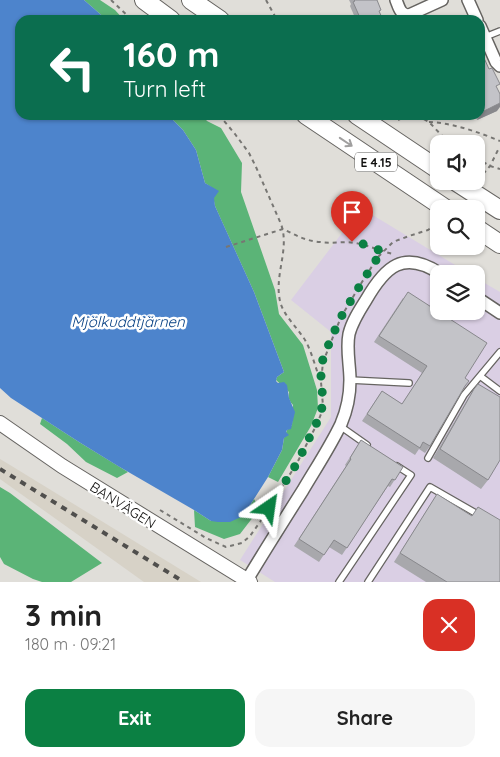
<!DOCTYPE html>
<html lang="en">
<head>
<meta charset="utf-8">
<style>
	:root { --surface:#fff; --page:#f6f6f6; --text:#222; --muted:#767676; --accent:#0b8043 }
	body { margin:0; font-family:Quicksand,sans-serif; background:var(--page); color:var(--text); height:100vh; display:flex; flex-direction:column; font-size:19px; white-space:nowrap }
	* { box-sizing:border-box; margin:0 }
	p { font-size:16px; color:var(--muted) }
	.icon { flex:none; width:28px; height:28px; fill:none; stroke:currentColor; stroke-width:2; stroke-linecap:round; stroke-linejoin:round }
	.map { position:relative; height:582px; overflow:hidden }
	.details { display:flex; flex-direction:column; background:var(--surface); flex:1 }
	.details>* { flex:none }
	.top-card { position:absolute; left:15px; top:15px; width:470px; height:105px; border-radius:15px; box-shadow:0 1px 4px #0004; background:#0b6e4f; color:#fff; overflow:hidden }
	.tools { position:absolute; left:430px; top:135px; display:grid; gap:10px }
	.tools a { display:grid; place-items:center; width:55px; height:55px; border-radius:10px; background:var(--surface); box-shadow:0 1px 4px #0004; font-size:25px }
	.pin { position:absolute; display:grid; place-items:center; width:42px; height:42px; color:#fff; margin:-51px -21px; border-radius:50% 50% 50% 0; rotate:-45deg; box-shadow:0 0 5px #0007 }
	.pin .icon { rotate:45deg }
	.me { position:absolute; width:55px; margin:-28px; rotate:32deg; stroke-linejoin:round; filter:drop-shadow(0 0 4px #0008) }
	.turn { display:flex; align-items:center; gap:18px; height:105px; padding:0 25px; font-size:22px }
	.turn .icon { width:65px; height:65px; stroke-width:2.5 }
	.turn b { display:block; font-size:35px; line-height:42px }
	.round { display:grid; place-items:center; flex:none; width:52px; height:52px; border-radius:15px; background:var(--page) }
	.head { display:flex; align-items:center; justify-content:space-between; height:85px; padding:0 25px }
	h1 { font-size:30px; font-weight:700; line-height:38px }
	.cta { display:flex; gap:10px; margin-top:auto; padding:10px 25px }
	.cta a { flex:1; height:58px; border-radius:15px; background:var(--accent); color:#fff; font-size:20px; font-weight:700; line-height:58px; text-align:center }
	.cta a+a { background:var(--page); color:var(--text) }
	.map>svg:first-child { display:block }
	.industrial { fill:#dacfe4 }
	.built { fill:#d7d2c7 }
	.forest { fill:#5bb477 }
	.water { fill:#4d84cc }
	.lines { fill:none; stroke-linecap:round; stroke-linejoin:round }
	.service-casing { stroke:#666461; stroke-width:8 }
	.minor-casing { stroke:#666461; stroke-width:14 }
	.tertiary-casing { stroke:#666461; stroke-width:16 }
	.primary-casing { stroke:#666461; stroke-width:20 }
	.path { stroke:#777673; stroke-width:2; stroke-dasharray:4 4; stroke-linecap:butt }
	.service { stroke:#fff; stroke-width:5.5 }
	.minor { stroke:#fff; stroke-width:11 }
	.tertiary { stroke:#fff; stroke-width:14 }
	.primary { stroke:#fff; stroke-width:18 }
	.rail { stroke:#504f4d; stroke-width:4; stroke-dasharray:6 6; stroke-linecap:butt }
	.wall { fill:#a8a8ac }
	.shaded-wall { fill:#88888c }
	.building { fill:#c3c3c8; stroke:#88888c }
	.oneway { stroke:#a09f9f }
	.route { stroke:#0b8043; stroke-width:9; stroke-dasharray:0 16.2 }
	.labels { text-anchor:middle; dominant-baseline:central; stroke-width:5; stroke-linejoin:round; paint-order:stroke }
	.shield { fill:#fff; stroke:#585857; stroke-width:1 }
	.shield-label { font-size:12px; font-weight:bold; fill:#11100f }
	.street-label { font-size:14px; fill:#11100f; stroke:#fff }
	.water-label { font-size:15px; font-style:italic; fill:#094284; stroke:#fff }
</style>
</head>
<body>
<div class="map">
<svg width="500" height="582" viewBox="0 0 500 582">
	<rect width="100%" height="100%" fill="#e0ded9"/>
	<!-- industrial -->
	<path class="industrial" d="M 361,208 L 470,274 L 439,274 L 439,311 L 476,311 L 476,278 L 500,292 L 500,582 L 275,582 L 240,560 L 331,417 L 331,332 L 291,300 Z"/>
	<!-- built -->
	<path class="built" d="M 0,459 L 10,465 L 201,582 L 144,582 L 0,479 Z"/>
	<!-- forest -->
	<path class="forest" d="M 84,0 L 100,0 L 115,10 L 124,20 L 107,20 Z
		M 168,115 L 202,115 L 207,121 L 221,128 L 242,163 L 241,192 L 275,290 L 279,314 L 303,345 L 317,390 L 318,408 L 311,426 L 278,482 L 268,477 L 282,450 L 284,438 L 287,430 L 292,425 L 293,405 C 289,401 288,398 289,392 L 276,380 L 277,377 L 284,372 L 254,292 L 219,215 L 215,206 L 211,187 L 205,183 L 196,150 L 183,130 Z
		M 42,418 L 79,442 L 128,472 L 117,478 L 86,462 L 67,444 L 40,424 Z
		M 0,487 L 10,493 L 102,563 L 71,582 L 42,582 L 33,579 L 4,564 L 0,557 Z
		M 254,499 L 256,502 L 257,512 L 240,534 L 224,539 L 195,527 L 194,510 L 211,521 L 247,510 Z"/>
	<!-- water -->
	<path class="water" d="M 0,0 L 84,0 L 107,20 L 20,20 L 20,115 L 168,115 L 183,130 L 196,150 L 205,183 L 219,191 L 214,198 L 215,206 L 254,292 L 284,372 L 277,377 L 276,381 L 278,383 L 284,382 L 287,385 L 289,398 L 295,412 L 291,429 L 287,430 L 286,432 L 289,435 L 284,438 L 282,450 L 268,477 L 247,510 L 241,517 L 230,522 L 218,522 L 211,521 L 194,510 L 118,466 L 79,442 L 11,398 L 0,388 Z"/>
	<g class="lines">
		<!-- service casing -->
		<g class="service-casing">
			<path id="service" d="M 485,37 L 500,31
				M 480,376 L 500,391
				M 350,380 L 409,383
				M 340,426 L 367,445
				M 428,458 L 464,395 L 500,352
				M 339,582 L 411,475 L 397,466
				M 368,582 L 430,487 L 479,515"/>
		</g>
		<!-- minor casing -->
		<g class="minor-casing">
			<path id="minor" d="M 396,0 C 399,7 400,15 409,15 L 442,0
				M 468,0 L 477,20
				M 480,26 L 496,62 L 500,66
				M 476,297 L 500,313
				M 247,580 C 265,550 284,520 303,490 C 316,468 330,447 341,424 C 347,410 350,395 350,380 C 350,365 346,349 349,334 C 352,322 359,311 366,300 C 385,267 403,249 441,274"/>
		</g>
		<!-- tertiary casing -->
		<g class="tertiary-casing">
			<path id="tertiary" d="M 0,423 L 62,466 L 250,582"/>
		</g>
		<!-- primary casing -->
		<g class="primary-casing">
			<path id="primary" d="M 144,0 L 171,20
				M 191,0 L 220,20
				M 306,115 L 446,209
				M 357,115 L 439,170
				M 455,181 L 500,210
				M 476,228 L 500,244"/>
		</g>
		<!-- path -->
		<path class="path" d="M 111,0 L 132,20
			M 266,0 L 277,20
			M 219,115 L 235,134 L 249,153 L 256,167 L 281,224 C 290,249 274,275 280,301 C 283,315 297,327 305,340 C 312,352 315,367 320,379
			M 417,115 L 429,122 L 447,141 L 451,144
			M 398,120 L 400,119 L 403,115
			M 429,122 C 453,123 478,132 500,141
			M 476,158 L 490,166 L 500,169
			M 478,180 L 490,166 L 498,150 L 500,148
			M 226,247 L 283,229 C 295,235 306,241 320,242 C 331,244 343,241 355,243 C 368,245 380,251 393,254
			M 451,268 L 459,274
			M 160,510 L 206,538 L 226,547 L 242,543 L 250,536 L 260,522 L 297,463 L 317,424 L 321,414 L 323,406 L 321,382 L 323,362 L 341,317 L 362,282 L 378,257 L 393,242 L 409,236 L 428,230 L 439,222"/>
		<!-- service -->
		<use href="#service" class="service"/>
		<!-- minor -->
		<use href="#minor" class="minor"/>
		<!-- tertiary -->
		<use href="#tertiary" class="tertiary"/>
		<!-- primary -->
		<use href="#primary" class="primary"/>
		<!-- rail -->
		<path class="rail" d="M 0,469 L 184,582"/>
	</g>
	<!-- wall -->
	<path class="wall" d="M 349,0 L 377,0 L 379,12 L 383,20 L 356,20 L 350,6 L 351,4 Z
		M 480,55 L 497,88 L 497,111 L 477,120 L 475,115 L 480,115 Z
		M 403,298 L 465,378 L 463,389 L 430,446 L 425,453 L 419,449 L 415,455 L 362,421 L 382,391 L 402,404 L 422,373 L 374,342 Z
		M 474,389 L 488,480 L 481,489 L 433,458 L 468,398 Z
		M 361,440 L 403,467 L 390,487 L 388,486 L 342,555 L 329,547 L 319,562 L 294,546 L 346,466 L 345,465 Z
		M 437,494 L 472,516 L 478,507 L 500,582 L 426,582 L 394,562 Z"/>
	<!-- shaded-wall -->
	<path class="shaded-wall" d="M 500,103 L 500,107 L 497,111 L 477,120 L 484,111 Z"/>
	<!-- building -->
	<path class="building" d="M 354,0 L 377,0 L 381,10 L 379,11 L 383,20 L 361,20 L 353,2 L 355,1 Z
		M 480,55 L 482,59 L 484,58 L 489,69 L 492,68 L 500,84 L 496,86 L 500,94 L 500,103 L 484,111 L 480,103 Z
		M 408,292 L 487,343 L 465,378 L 469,381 L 465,386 L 430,446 L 423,442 L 420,448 L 367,414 L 382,391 L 402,404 L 427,366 L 379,336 Z
		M 478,384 L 500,397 L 500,460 L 488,480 L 440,449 L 474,389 Z
		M 361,440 L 403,467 L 395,480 L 392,479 L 347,548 L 334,540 L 324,555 L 299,539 L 351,459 L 350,458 Z
		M 437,494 L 472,516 L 478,507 L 500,520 L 500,582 L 447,582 L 400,553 Z"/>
	<!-- one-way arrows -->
	<defs><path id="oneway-shaft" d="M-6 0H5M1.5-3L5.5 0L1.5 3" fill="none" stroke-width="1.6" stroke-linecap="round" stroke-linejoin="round" transform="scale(1.25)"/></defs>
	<use class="oneway" href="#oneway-shaft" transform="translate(346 142) rotate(34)"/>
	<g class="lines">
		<!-- route -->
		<path class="route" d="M 269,508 L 297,463 L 321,414 L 323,399 L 321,382 L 321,370 L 322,362 L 330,341 L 341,317 L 362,282 L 378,257 L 383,252 L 368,245 L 352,242"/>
	</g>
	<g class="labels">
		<!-- shield labels -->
		<rect class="shield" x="355" y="152.5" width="42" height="19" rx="4"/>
		<g class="shield-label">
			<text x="376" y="162">E 4.15</text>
		</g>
		<!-- street labels -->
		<g class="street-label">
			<text transform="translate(123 505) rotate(32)">BANVÄGEN</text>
		</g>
		<!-- water labels -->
		<g class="water-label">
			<text x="128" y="321">Mjölkuddtjärnen</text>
		</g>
	</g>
</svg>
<div class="tools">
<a><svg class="icon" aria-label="sound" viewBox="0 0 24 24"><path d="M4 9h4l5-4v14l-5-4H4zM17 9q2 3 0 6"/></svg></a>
<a><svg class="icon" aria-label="search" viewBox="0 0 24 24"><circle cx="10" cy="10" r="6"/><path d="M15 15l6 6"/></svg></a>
<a><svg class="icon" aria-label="layers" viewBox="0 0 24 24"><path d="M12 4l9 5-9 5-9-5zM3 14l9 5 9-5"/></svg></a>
</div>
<div class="pin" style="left:352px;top:242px;background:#d93025"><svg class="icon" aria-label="arrive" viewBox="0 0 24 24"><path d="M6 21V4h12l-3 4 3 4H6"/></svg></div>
<svg class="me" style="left:269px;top:508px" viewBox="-20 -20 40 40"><path d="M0-17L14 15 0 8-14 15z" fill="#0b8043" stroke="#fff" stroke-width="4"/></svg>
<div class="top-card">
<div class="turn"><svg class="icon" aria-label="left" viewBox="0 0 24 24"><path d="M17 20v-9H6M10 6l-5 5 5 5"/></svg><div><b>160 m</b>Turn left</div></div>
</div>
</div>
<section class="details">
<div class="head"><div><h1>3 min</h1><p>180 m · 09:21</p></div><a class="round" style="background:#d93025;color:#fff"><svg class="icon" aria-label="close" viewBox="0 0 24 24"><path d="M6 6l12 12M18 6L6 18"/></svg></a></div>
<div class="cta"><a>Exit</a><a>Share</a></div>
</section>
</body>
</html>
